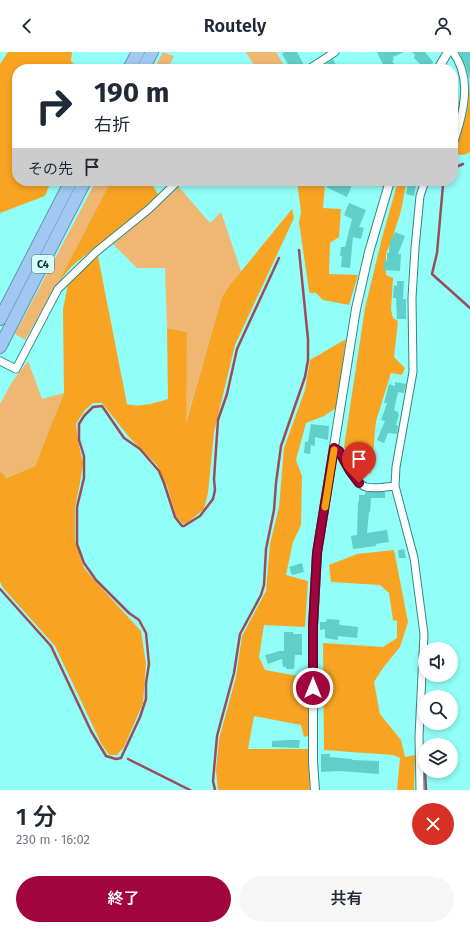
<!DOCTYPE html>
<html lang="ja">
<head>
<meta charset="utf-8">
<style>
	:root { --surface:#fff; --page:#f6f6f7; --text:#1f2937; --muted:#747a83; --accent:#a2043e }
	body { margin:0; font-family:"Fira Sans","Noto Sans JP",sans-serif; background:var(--page); color:var(--text); height:100vh; display:flex; flex-direction:column; font-size:15px; white-space:nowrap }
	* { box-sizing:border-box; margin:0 }
	p { font-size:13px; color:var(--muted) }
	.icon { flex:none; width:22px; height:22px; fill:none; stroke:currentColor; stroke-width:2; stroke-linecap:round; stroke-linejoin:round }
	.map { position:relative; height:738px; overflow:hidden }
	.side { display:flex; flex-direction:column; background:var(--surface); flex:1 }
	.side>* { flex:none }
	.banner { position:absolute; left:12px; top:12px; width:446px; height:122px; border-radius:16px; box-shadow:0 2px 6px #0003; background:#fff; color:var(--text); overflow:hidden }
	.buttons { position:absolute; left:418px; top:590px; display:grid; gap:8px }
	.buttons a { display:grid; place-items:center; width:40px; height:40px; border-radius:50%; background:var(--surface); box-shadow:0 2px 6px #0003; font-size:20px }
	.pin { position:absolute; display:grid; place-items:center; width:34px; height:34px; color:#fff; margin:-41px -17px; border-radius:50% 50% 50% 0; rotate:-45deg; box-shadow:0 0 4px #0007 }
	.pin .icon { rotate:45deg }
	.me { position:absolute; width:44px; margin:-22px; rotate:0deg; stroke-linejoin:round; filter:drop-shadow(0 0 3px #0008) }
	.turn { display:flex; align-items:center; gap:14px; height:84px; padding:0 16px; font-size:18px }
	.turn .icon { width:52px; height:52px; stroke-width:2.5 }
	.turn b { display:block; font-size:28px; line-height:34px }
	.then { display:flex; align-items:center; height:38px; padding:0 16px; background:#0003; gap:8px; font-size:15px }
	.round { display:grid; place-items:center; flex:none; width:42px; height:42px; border-radius:21px; background:var(--page) }
	.head { display:flex; align-items:center; justify-content:space-between; height:68px; padding:0 16px }
	h1 { font-size:24px; font-weight:600; line-height:30px }
	.action { display:flex; gap:8px; margin-top:auto; padding:8px 16px }
	.action a { flex:1; height:46px; border-radius:24px; background:var(--accent); color:#fff; font-size:16px; font-weight:600; line-height:46px; text-align:center }
	.action a+a { background:var(--page); color:var(--text) }
	header { display:flex; justify-content:space-between; align-items:center; height:52px; padding:0 16px; background:var(--surface); font-size:18px; font-weight:600 }
	.map>svg:first-child { display:block }
	.green { fill:#efb772 }
	.forest { fill:#f8a422 }
	.lines { fill:none; stroke-linecap:round; stroke-linejoin:round }
	.stream { stroke:#9a4c5d; stroke-width:2.5 }
	.building { fill:#60cfc9 }
	.minor-casing { stroke:#328783; stroke-width:9 }
	.tertiary-casing { stroke:#328783; stroke-width:10 }
	.motorway-casing { stroke:#6b92ac; stroke-width:14 }
	.minor { stroke:#fff; stroke-width:7 }
	.tertiary { stroke:#fff; stroke-width:8 }
	.motorway { stroke:#a1c8f2; stroke-width:12 }
	.route-casing { stroke:#690328; stroke-width:10 }
	.route { stroke:#a2043e; stroke-width:7 }
	.slow { stroke:#f59e0b; stroke-width:7 }
	.labels { text-anchor:middle; dominant-baseline:central; stroke-width:3; stroke-linejoin:round; paint-order:stroke }
	.shield { fill:#d7fffc; stroke:#466c6a; stroke-width:1 }
	.shield-label { font-size:11px; font-weight:bold; fill:#082d2b }
</style>
</head>
<body>
<header><svg class="icon" aria-label="back" viewBox="0 0 24 24"><path d="M15 5l-7 7 7 7"/></svg>Routely<svg class="icon" aria-label="person" viewBox="0 0 24 24"><circle cx="12" cy="8" r="4"/><path d="M4 21q1-7 8-7t8 7"/></svg></header>
<div class="map">
<svg width="470" height="738" viewBox="0 0 470 738">
	<rect width="100%" height="100%" fill="#91fef8"/>
	<!-- green -->
	<path class="green" d="M 163,0 L 174,4 L 168,17 L 154,17 Z
		M 246,0 L 276,0 L 286,17 L 256,17 Z
		M 96,129 L 111,129 L 58,231 L 25,288 L 15,282 Z
		M 179,135 L 210,171 L 221,160 L 241,219 L 222,245 L 185,373 L 187,280 L 167,276 L 165,216 L 137,216 L 113,192 Z
		M 28,309 L 42,347 L 64,341 L 35,414 L 5,426 L 0,419 L 0,352 L 12,330 Z"/>
	<!-- forest -->
	<path class="forest" d="M 8,0 L 72,0 L 71,9 L 78,17 L 17,17 L 17,129 L 51,129 L 45,144 L 0,161 L 0,12 Z
		M 470,34 L 470,100 C 464,104 460,103 453,102 L 453,97 L 460,84 L 468,55 Z
		M 459,49 L 458,61 L 453,74 L 453,57 Z
		M 111,129 L 150,129 L 159,144 L 72,214 L 58,231 Z
		M 297,129 L 328,129 L 325,133 L 323,156 L 341,157 L 339,185 L 330,191 L 329,222 L 358,223 L 349,253 L 323,248 L 316,241 L 310,241 L 309,239 L 299,170 L 301,160 Z
		M 398,129 L 405,129 L 406,132 L 401,159 L 390,193 L 386,201 L 386,223 L 393,226 L 391,258 L 393,266 L 398,269 L 394,305 L 405,316 L 402,323 L 391,321 L 376,369 L 371,422 L 360,418 L 344,395 L 365,256 L 382,186 Z
		M 292,157 L 294,166 L 235,293 L 214,380 L 208,441 L 204,457 L 187,471 L 183,472 L 176,464 L 167,434 L 157,413 L 129,385 L 102,351 L 93,351 L 85,358 L 76,372 L 78,389 L 83,411 L 80,431 L 75,455 L 75,489 L 84,516 L 96,530 L 141,579 L 146,612 L 143,651 L 124,695 L 117,703 L 109,703 L 101,691 L 55,594 L 4,537 L 0,530 L 0,419 L 6,426 L 35,414 L 64,341 L 63,257 L 69,227 L 98,204 L 127,352 C 141,356 154,351 168,347 L 167,276 L 187,280 L 186,371 L 222,245 L 230,233 Z
		M 346,287 L 336,356 L 324,364 L 306,371 L 296,408 L 302,424 L 301,473 L 293,490 L 286,523 L 308,529 L 305,575 L 264,573 L 259,605 L 265,618 L 309,626 L 309,683 L 304,685 L 301,673 L 254,664 L 248,697 L 308,697 L 310,738 L 218,738 L 216,719 L 219,687 L 236,625 L 242,584 L 266,539 L 270,492 L 279,455 L 284,396 L 305,338 L 310,308 Z
		M 394,498 L 408,570 L 400,595 L 383,616 L 374,630 L 380,662 L 401,688 L 405,705 L 415,703 L 414,738 L 397,738 L 400,706 L 393,703 L 324,698 L 323,591 L 383,595 L 397,586 L 397,569 L 393,568 L 389,541 L 380,533 L 331,530 L 329,513 L 357,502 Z"/>
	<g class="lines">
		<!-- stream -->
		<path class="stream" d="M 453,120 L 456,115 L 463,112
			M 446,129 L 443,133 L 437,201 L 432,222 L 470,256
			M 0,537 L 51,594 L 91,679 L 106,704 L 116,707 L 121,706 L 140,665 L 146,647 L 146,631 L 149,612 L 146,581 L 139,568 L 129,561 L 96,528 L 84,511 L 77,492 L 77,455 L 84,426 L 84,404 L 79,388 L 79,372 L 84,364 L 93,355 L 102,354 L 124,386 L 140,397 L 159,419 L 164,431 L 175,465 L 182,474 L 184,474 L 200,464 L 213,447 L 215,438 L 214,427 L 218,368 L 227,342 L 237,297 L 279,206
			M 128,707 L 190,738
			M 425,719 L 426,738
			M 215,738 L 213,729 L 217,684 L 234,621 L 240,582 L 261,543 L 264,533 L 266,497 L 274,458 L 276,431 L 281,394 L 305,325 L 308,308 L 308,287 L 299,198"/>
	</g>
	<!-- building -->
	<path class="building" d="M 285,0 L 297,0 L 304,13 L 298,17 L 291,17 L 282,2 Z
		M 377,0 L 404,0 L 393,5 L 394,8 L 392,9 L 398,17 L 385,17 Z
		M 412,0 L 425,0 L 433,10 L 430,17 L 425,17 L 414,6 L 415,3 Z
		M 459,0 L 470,0 L 470,26 L 469,26 L 466,15 Z
		M 333,7 L 338,17 L 325,17 L 324,13 Z
		M 329,129 L 343,129 L 352,133 L 347,145 L 326,135 Z
		M 408,129 L 417,129 L 414,144 L 406,142 Z
		M 349,151 L 366,158 L 359,175 L 364,176 L 361,187 L 353,185 L 350,216 L 341,215 L 342,204 L 340,204 L 341,195 L 345,195 L 352,167 L 344,163 Z
		M 395,180 L 405,184 L 398,202 L 401,202 L 400,219 L 383,218 L 385,208 L 387,209 L 387,201 L 389,201 L 390,190 Z
		M 397,229 L 404,229 L 403,247 L 406,247 L 406,267 L 397,267 L 396,246 L 393,246 L 394,233 L 397,234 Z
		M 395,330 L 406,332 L 404,341 L 398,340 L 394,358 L 398,360 L 398,362 L 399,362 L 396,373 L 398,374 L 397,382 L 388,381 L 384,391 L 377,388 L 385,369 L 381,368 L 387,351 L 384,351 L 389,332 L 395,334 Z
		M 311,372 L 329,374 L 328,388 L 315,385 L 315,394 L 311,393 L 310,402 L 304,401 L 305,390 L 308,390 Z
		M 365,440 L 385,440 L 385,446 L 371,446 L 370,460 L 369,460 L 367,481 L 387,478 L 389,490 L 376,492 L 376,494 L 353,497 L 351,484 L 357,483 L 358,450 L 359,450 L 359,443 L 365,443 Z
		M 404,497 L 406,506 L 399,506 L 398,498 Z
		M 302,511 L 304,520 L 292,523 L 289,515 Z
		M 327,567 L 340,568 L 339,572 L 341,573 L 358,575 L 357,586 L 338,584 L 338,588 L 325,586 L 325,577 L 320,578 L 320,570 L 326,570 Z
		M 284,580 L 293,580 L 293,582 L 302,582 L 302,603 L 295,603 L 294,617 L 286,617 L 286,615 L 283,615 L 282,607 L 268,612 L 265,603 L 277,600 L 277,599 L 284,599 Z
		M 287,688 L 300,688 L 299,696 L 272,695 L 272,689 Z
		M 321,702 L 330,702 L 330,705 L 352,707 L 352,708 L 379,709 L 379,722 L 340,719 L 321,720 Z"/>
	<g class="lines">
		<!-- minor casing -->
		<g class="minor-casing">
			<path id="minor" d="M 453,0 C 469,22 466,48 459,73 C 457,79 456,85 453,91
				M 309,17 L 335,0
				M 381,129 L 389,132
				M 0,309 L 16,317 L 58,237 L 96,200 L 149,157 L 178,129
				M 334,396 C 348,400 349,429 366,435 C 374,437 386,435 395,434
				M 420,738 L 419,684 L 424,582 L 414,506 L 395,434 L 396,415 L 413,320 L 412,246 L 415,196 L 420,144 L 425,129"/>
		</g>
		<!-- tertiary casing -->
		<g class="tertiary-casing">
			<path id="tertiary" d="M 438,17 L 448,0
				M 315,738 L 313,710 L 313,574 L 317,501 L 356,257 L 369,200 L 390,129"/>
		</g>
		<!-- motorway casing -->
		<g class="motorway-casing">
			<path id="motorway" d="M 129,17 L 138,0
				M 143,17 L 152,0
				M 0,267 L 71,129
				M 0,295 L 85,129"/>
		</g>
		<!-- minor -->
		<use href="#minor" class="minor"/>
		<!-- tertiary -->
		<use href="#tertiary" class="tertiary"/>
		<!-- motorway -->
		<use href="#motorway" class="motorway"/>
	</g>
	<g class="lines">
		<!-- route casing -->
		<g class="route-casing">
			<path id="route" d="M 313,636 L 313,574 L 317,501 L 334,396 L 339,399 L 350,419 L 359,431"/>
		</g>
		<!-- route -->
		<use href="#route" class="route"/>
		<!-- slow -->
		<path class="slow" d="M 325,455 L 334,398"/>
	</g>
	<g class="labels">
		<!-- shield labels -->
		<rect class="shield" x="32" y="203" width="22" height="18" rx="3"/>
		<g class="shield-label">
			<text x="43" y="212">C4</text>
		</g>
	</g>
</svg>
<div class="buttons">
<a><svg class="icon" aria-label="sound" viewBox="0 0 24 24"><path d="M4 9h4l5-4v14l-5-4H4zM17 9q2 3 0 6"/></svg></a>
<a><svg class="icon" aria-label="search" viewBox="0 0 24 24"><circle cx="10" cy="10" r="6"/><path d="M15 15l6 6"/></svg></a>
<a><svg class="icon" aria-label="layers" viewBox="0 0 24 24"><path d="M12 4l9 5-9 5-9-5zM3 14l9 5 9-5"/></svg></a>
</div>
<div class="pin" style="left:359px;top:431px;background:#d93025"><svg class="icon" aria-label="arrive" viewBox="0 0 24 24"><path d="M6 21V4h12l-3 4 3 4H6"/></svg></div>
<svg class="me" style="left:313px;top:636px" viewBox="-20 -20 40 40"><circle r="17" fill="#a2043e" stroke="#fff" stroke-width="3"/><path d="M0-11L8 9 0 5-8 9z" fill="#fff"/></svg>
<div class="banner">
<div class="turn"><svg class="icon" aria-label="right" viewBox="0 0 24 24"><path d="M7 20v-9h11M14 6l5 5-5 5"/></svg><div><b>190 m</b>右折</div></div>
<div class="then">その先<svg class="icon" aria-label="arrive" viewBox="0 0 24 24"><path d="M6 21V4h12l-3 4 3 4H6"/></svg></div>
</div>
</div>
<section class="side">
<div class="head"><div><h1>1 分</h1><p>230 m · 16:02</p></div><a class="round" style="background:#d93025;color:#fff"><svg class="icon" aria-label="close" viewBox="0 0 24 24"><path d="M6 6l12 12M18 6L6 18"/></svg></a></div>
<div class="action"><a>終了</a><a>共有</a></div>
</section>
</body>
</html>
